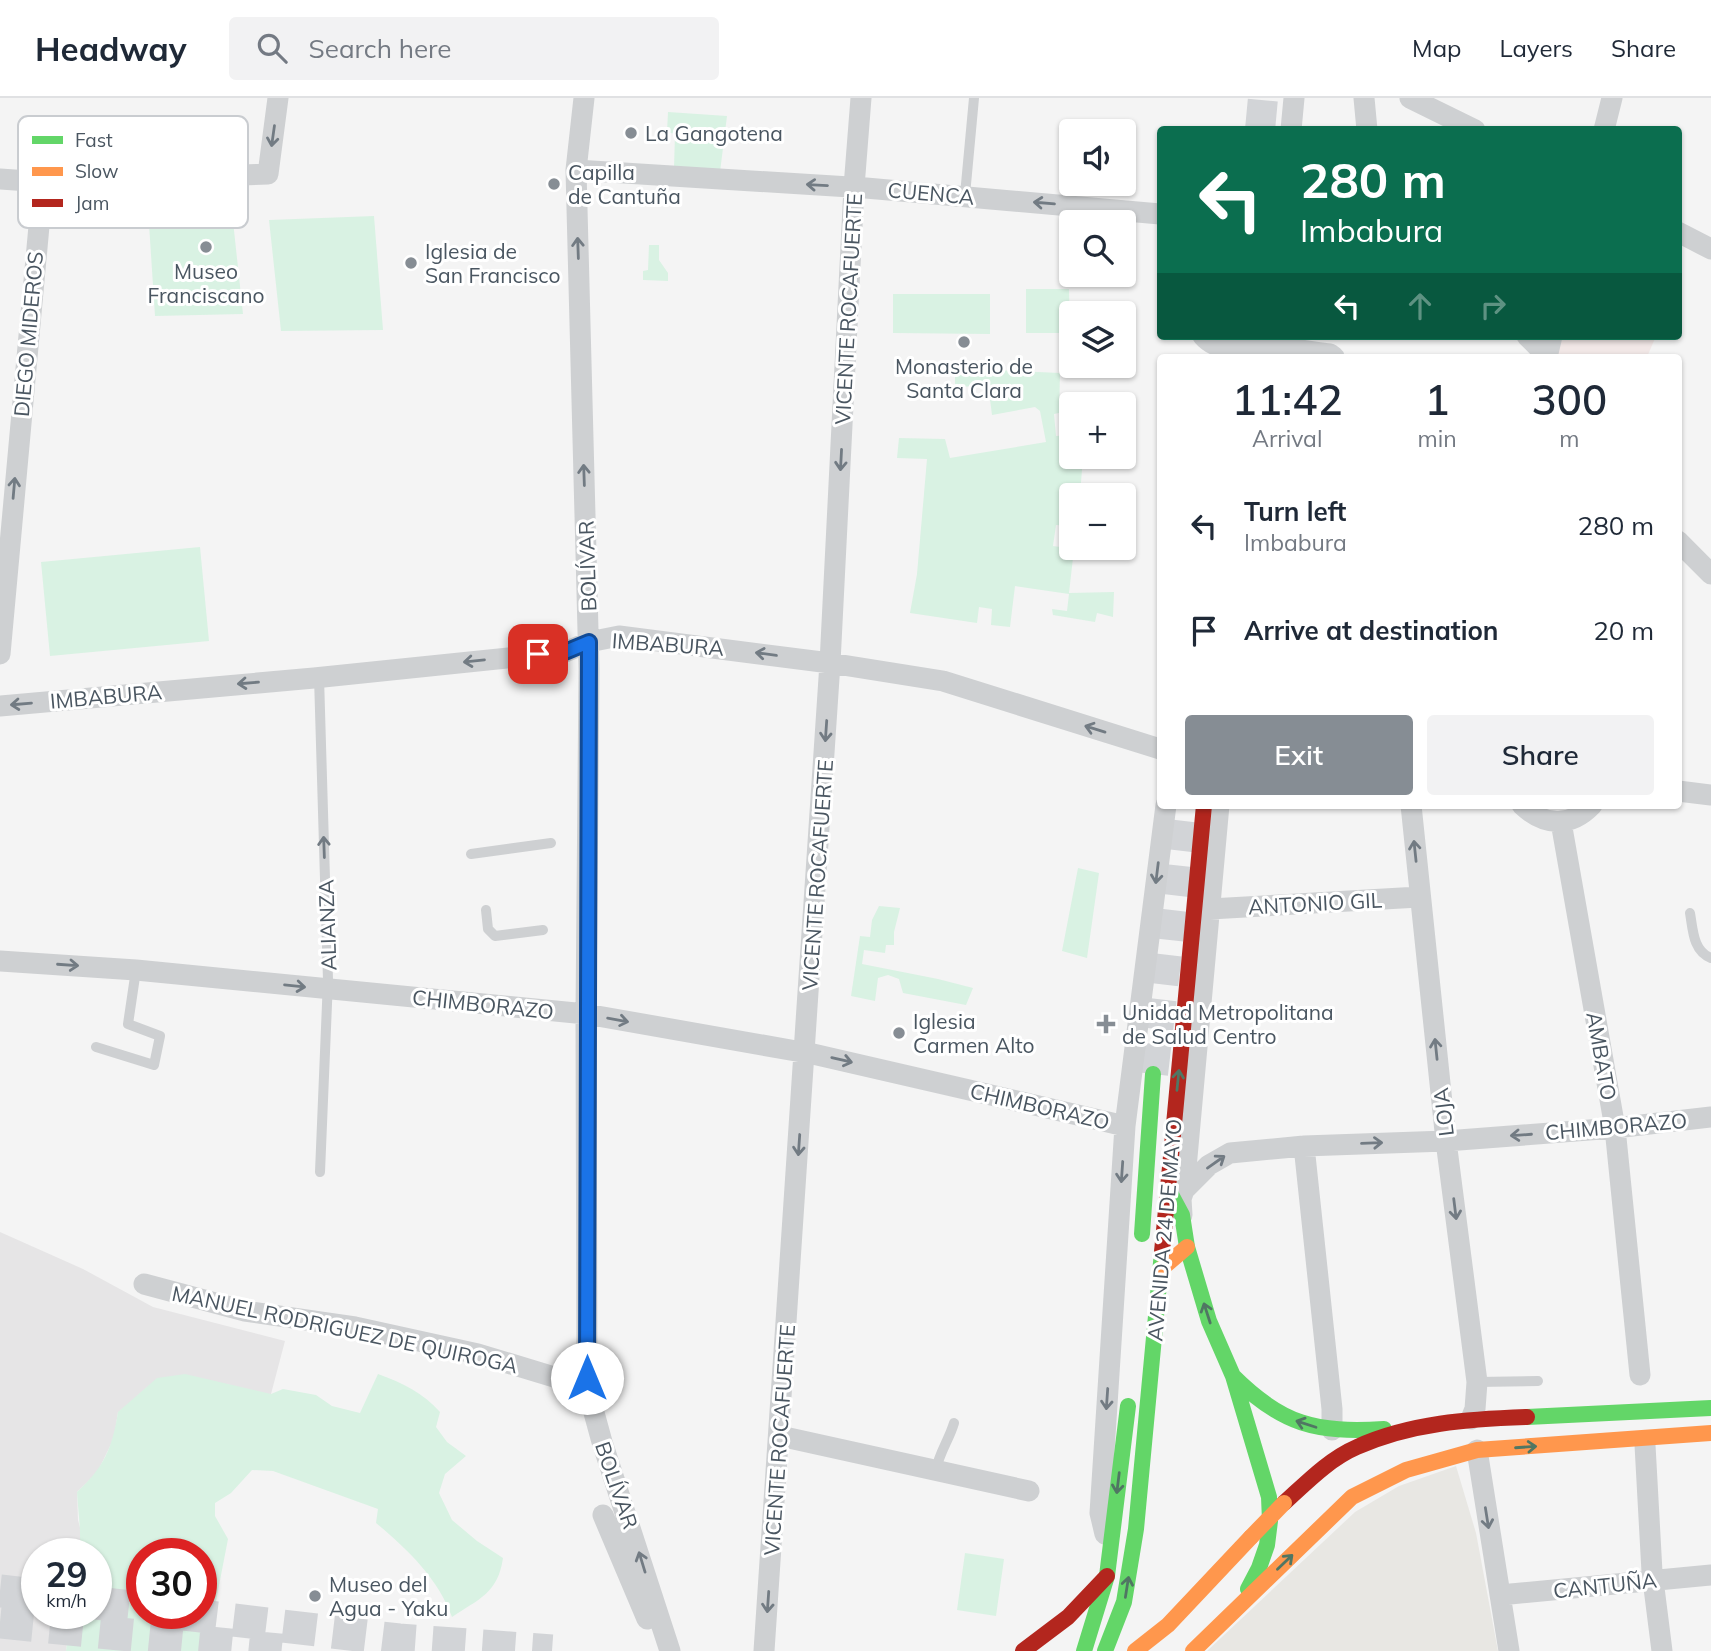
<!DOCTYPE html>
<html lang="en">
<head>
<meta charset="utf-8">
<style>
	:root { --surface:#fff; --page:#f2f2f3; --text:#1f2937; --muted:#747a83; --line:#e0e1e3; --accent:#868d94 }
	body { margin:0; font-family:Mulish,sans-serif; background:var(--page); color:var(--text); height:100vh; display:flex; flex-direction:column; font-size:26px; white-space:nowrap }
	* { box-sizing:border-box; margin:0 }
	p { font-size:23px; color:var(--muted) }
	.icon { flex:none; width:38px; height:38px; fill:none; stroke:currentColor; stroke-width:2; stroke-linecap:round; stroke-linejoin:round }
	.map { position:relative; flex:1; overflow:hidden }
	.sheet { position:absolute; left:1157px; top:256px; width:525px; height:455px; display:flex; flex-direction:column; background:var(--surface); border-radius:7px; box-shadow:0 2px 5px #0004 }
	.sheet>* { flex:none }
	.guide { position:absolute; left:1157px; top:28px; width:525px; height:214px; border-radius:7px; box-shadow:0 2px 5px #0004; background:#0b6e4f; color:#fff; overflow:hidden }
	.controls { position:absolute; left:1059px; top:21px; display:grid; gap:14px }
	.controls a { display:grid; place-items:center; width:77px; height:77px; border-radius:7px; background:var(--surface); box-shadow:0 2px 5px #0004; font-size:35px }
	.speed { position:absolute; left:21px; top:1440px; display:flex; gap:14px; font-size:35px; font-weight:700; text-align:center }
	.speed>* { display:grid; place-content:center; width:91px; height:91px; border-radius:50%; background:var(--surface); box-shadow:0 2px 5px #0004; line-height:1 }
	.speed small { font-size:18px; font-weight:400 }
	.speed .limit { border:10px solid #d22; background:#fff; color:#111 }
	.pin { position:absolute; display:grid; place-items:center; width:60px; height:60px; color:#fff; margin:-30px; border-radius:14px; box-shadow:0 4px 10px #0006 }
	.me { position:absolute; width:77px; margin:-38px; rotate:0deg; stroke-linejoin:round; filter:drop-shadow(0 0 5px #0008) }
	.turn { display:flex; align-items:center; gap:24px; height:147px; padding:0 28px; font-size:32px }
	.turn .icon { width:91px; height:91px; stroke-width:2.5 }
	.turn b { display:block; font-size:49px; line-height:60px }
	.lanes { display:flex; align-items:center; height:66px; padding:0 28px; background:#0003; justify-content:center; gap:35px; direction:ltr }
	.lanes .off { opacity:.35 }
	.eta { display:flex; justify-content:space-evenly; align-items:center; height:119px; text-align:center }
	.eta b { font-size:42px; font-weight:600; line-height:49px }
	.cta { display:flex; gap:14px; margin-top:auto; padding:14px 28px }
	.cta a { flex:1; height:80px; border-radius:7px; background:var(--accent); color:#fff; font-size:28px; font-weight:600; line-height:80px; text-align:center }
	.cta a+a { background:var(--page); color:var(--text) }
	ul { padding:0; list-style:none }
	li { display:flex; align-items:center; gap:21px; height:105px; padding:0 28px }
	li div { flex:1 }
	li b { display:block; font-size:26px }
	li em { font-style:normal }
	header { display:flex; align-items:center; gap:42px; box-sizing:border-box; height:98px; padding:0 35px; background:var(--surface); border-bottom:2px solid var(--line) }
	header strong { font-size:33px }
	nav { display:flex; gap:38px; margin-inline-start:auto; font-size:24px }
	.search { width:490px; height:63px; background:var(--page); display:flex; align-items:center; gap:18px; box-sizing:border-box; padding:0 24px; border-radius:7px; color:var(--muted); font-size:26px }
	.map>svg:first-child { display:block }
	.commercial { fill:#e8e7e3 }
	.education { fill:#e6e5e6 }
	.medical { fill:#f1e7e6 }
	.green { fill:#d9f2e3; fill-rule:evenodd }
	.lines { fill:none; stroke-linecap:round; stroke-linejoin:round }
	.stream { stroke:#aee2f0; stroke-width:5 }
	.secondary-tunnel { stroke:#d2d4d7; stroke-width:30; stroke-dasharray:30 15; stroke-linecap:butt }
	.primary-tunnel { stroke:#d2d4d7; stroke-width:33; stroke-dasharray:33 17; stroke-linecap:butt }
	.lane { stroke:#ced0d2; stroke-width:10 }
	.street { stroke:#ced0d2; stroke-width:21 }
	.fast { stroke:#63d668; stroke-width:16 }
	.slow { stroke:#ff974d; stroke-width:16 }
	.jam { stroke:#b3261e; stroke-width:16 }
	.slow-bridge { stroke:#ff974d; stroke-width:16 }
	.oneway { stroke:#727b83 }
	.oneway2 { stroke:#507663 }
	.route-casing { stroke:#114b97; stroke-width:18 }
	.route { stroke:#1a73e8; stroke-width:12 }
	.poi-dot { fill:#868d94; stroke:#fff; stroke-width:2.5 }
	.labels { text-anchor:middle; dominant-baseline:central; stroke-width:6; stroke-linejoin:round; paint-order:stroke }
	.poi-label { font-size:21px; fill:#4a5661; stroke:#fff; text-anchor:start }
	.street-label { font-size:21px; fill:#4a5661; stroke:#fff }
	.key { fill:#fff; stroke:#c9ccd0; stroke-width:2 }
	.key-label { font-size:19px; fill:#4a5661 }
</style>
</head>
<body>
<header>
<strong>Headway</strong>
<div class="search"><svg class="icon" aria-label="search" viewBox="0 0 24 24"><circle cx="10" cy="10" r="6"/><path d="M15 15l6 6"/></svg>Search here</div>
<nav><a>Map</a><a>Layers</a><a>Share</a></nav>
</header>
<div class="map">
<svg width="1711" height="1553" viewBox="0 0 1711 1553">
	<rect width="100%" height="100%" fill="#f4f4f4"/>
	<!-- commercial -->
	<path class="commercial" d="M 1456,1368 L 1476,1435 L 1498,1553 L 1207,1553 L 1355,1414 L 1399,1388 Z"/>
	<!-- education -->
	<path class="education" d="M 0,1134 L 83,1171 L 153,1209 L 285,1243 L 271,1296 L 118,1314 L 114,1340 L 97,1375 L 77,1394 L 78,1422 L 82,1437 L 79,1456 L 37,1456 L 37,1516 L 71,1516 L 66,1553 L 0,1553 Z"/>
	<!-- medical -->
	<path class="medical" d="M 1563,238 L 1656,238 L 1647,259 L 1556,259 Z"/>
	<!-- green -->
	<path class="green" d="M 668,14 L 727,18 L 720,74 L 674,70 L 675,36 L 667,34 Z
		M 374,118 L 383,232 L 281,233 L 269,122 Z
		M 233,123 L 243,216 L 155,218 L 149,126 Z
		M 649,147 L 659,147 L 659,162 L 668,175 L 668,183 L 643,182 L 643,173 L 648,172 Z
		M 1026,191 L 1069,191 L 1070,235 L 1026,235 Z
		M 893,196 L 990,196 L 990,236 L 893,235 Z
		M 955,270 L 1060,275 L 1059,315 L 1054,316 L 1056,338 L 1071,337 L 1071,359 L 1083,359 L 1080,397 L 1071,397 L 1071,428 L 1056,427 L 1053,448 L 1074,451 L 1069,495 L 1114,494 L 1113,519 L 1097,515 L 1095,524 L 1053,517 L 1052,511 L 1067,513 L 1069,496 L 1015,488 L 1010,529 L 991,527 L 992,511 L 979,509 L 977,525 L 910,515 L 917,476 L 927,361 L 897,360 L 899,340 L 945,341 L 950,360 L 1046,344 L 1040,313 L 1035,309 L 992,317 L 988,286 L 955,290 Z
		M 200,449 L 209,543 L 50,558 L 41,464 Z
		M 1078,770 L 1099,775 L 1087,860 L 1062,853 Z
		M 879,808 L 900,810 L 894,834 L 894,847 L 886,847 L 885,855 L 864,852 L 862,866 L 938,881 L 973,890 L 966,907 L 903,895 L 899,881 L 888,877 L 878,880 L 875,903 L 851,898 L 860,838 L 870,839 L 872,822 Z
		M 185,1276 L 271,1296 L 283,1291 L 316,1297 L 332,1308 L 360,1315 L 378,1276 C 403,1285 423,1295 440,1314 L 436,1329 L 447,1344 L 466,1358 L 445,1376 L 439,1395 L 452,1422 L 477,1443 L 503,1460 C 498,1495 479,1501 452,1519 C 438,1480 407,1451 376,1425 L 378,1411 L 273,1373 L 252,1372 L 231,1395 L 215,1405 L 215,1418 L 228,1441 L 210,1534 L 198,1553 L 66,1553 L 71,1516 L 96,1516 L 96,1456 L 79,1456 C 82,1435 78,1415 77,1394 C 104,1369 112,1351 118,1314 L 157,1280 ZM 201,1456 L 201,1516 L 142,1516 L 142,1456 Z
		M 965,1455 L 1004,1461 L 996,1518 L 957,1512 Z"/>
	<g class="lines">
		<!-- stream -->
		<path class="stream" d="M 1250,17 L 1258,18"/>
		<!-- secondary-tunnel -->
		<path class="secondary-tunnel" d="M 1260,32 L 1263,0
			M 1153,976 L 1184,707"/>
		<!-- primary-tunnel -->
		<path class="primary-tunnel" d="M 0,1493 L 37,1497
			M 96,1505 L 142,1510
			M 184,1516 L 399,1542 L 552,1553
			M 0,1524 L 289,1553"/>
		<!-- lane -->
		<path class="lane" d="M 965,97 L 974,0
			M 319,579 L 328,882 L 320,1074
			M 471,756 L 551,745
			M 486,812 L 488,831 L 495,838 L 543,832
			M 1690,815 C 1693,832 1693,853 1711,860
			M 96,949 L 154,967 L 160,938 L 128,926 L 136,872
			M 1477,1284 L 1538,1283
			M 936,1372 C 939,1355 949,1342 954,1325"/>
		<!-- street -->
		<path class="street" d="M 584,0 L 576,72 L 589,571 L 586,916 L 587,1289 L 602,1344 L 670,1553
			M 1364,0 L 1367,32
			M 1410,0 L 1475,32
			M 1291,32 L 1294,0
			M 1604,32 L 1612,0
			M 576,72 L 866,90 L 1160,116
			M 0,81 L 43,84 L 268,76 L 278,0
			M 1678,134 L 1711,151
			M 1203,238 C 1219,257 1254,251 1276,250 C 1294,250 1313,254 1330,256 L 1334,259
			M 1527,238 L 1539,250 L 1542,259
			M 1547,259 L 1552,238
			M 1678,443 L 1711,476
			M 0,556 L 43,84
			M 0,608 L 314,580 L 565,554 L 589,544 L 619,538 L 830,565 L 943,583 L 1160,651
			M 1678,693 L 1711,697
			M 1411,707 L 1446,1043 L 1477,1284 L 1475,1311 L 1471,1321
			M 1522,707 C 1544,728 1570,730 1592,707
			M 1561,724 L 1615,1030 L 1640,1277
			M 1210,811 L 1419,799
			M 0,863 L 136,872 L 586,916 L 813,956 L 1125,1028
			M 1304,1048 L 1332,1311 L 1332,1332
			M 1184,1092 L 1219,707
			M 1182,1117 L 1181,1101 L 1184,1092 L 1209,1067 L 1230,1055 L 1304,1048 L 1446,1043 L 1615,1030 L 1711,1019
			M 144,1186 L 245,1213 L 355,1229 L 478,1256 L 587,1289
			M 780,1338 L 1029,1393
			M 1645,1347 L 1652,1474 L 1662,1553
			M 1477,1352 L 1509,1553
			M 603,1417 L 647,1521
			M 1105,1436 L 1100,1415 L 1125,1028 L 1166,707
			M 1500,1497 L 1711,1477
			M 764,1553 L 830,565 L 854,89 L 861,0"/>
		<!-- fast -->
		<path class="fast" d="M 1167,1089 L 1182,1117 L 1187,1149 L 1209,1223 L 1233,1278 L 1269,1399 L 1270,1423 L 1267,1447 L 1259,1470 L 1248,1491
			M 1142,1136 L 1153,976
			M 1233,1278 C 1282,1327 1316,1335 1384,1331
			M 1527,1319 L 1711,1310
			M 1084,1553 L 1107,1478 L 1128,1308
			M 1105,1553 L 1124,1504 L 1136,1431 L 1162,1154"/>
		<!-- slow -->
		<path class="slow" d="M 1160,1172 L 1187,1149
			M 1135,1553 L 1168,1527 L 1251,1439
			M 1193,1553 L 1352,1399 L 1406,1372 L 1477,1352 L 1711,1335"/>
		<!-- jam -->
		<path class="jam" d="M 1162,1154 L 1204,707
			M 1284,1405 C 1306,1385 1329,1361 1357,1349 C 1410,1325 1469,1321 1527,1319
			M 1023,1553 L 1068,1519 L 1107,1478"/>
		<!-- slow-bridge -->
		<path class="slow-bridge" d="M 1251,1439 L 1284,1405"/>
	</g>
	<!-- one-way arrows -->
	<defs><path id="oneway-shaft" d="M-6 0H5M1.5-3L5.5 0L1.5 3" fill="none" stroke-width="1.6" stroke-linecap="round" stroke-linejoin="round" transform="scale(1.75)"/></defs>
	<g class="oneway">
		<use href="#oneway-shaft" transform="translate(273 38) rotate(98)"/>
		<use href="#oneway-shaft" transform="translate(817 87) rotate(-177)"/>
		<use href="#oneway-shaft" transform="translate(1044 105) rotate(-175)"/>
		<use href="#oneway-shaft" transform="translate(578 150) rotate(-92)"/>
		<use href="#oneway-shaft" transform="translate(841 362) rotate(93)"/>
		<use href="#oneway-shaft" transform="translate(584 377) rotate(-92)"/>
		<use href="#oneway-shaft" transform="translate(14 390) rotate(-85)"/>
		<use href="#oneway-shaft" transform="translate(766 556) rotate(-172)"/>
		<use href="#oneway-shaft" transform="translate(474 563) rotate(174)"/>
		<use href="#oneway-shaft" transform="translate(248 585) rotate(175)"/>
		<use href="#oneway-shaft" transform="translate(21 606) rotate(175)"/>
		<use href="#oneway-shaft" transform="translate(1095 631) rotate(-163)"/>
		<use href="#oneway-shaft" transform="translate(826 633) rotate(94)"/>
		<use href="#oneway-shaft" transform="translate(324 749) rotate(-92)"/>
		<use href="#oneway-shaft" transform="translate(1415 753) rotate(-96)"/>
		<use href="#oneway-shaft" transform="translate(1157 775) rotate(97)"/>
		<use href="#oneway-shaft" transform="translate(68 867) rotate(4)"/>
		<use href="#oneway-shaft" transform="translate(295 888) rotate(6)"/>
		<use href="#oneway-shaft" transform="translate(618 922) rotate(10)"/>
		<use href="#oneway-shaft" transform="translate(1436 951) rotate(-96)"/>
		<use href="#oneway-shaft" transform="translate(842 962) rotate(13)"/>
		<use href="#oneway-shaft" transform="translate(1521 1037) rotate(176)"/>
		<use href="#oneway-shaft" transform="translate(1372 1045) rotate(-2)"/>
		<use href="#oneway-shaft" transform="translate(799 1047) rotate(94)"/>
		<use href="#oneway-shaft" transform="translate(1216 1064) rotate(-35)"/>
		<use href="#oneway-shaft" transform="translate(1122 1074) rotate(94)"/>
		<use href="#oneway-shaft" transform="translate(1455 1111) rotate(83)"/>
		<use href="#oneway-shaft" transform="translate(1107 1301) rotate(94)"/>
		<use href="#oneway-shaft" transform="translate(1487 1420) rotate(81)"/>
		<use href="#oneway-shaft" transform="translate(642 1464) rotate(-107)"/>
		<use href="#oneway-shaft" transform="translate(768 1504) rotate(94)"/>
	</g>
	<g class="oneway2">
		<use href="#oneway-shaft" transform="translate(1178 982) rotate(-84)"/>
		<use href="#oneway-shaft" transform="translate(1207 1215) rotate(-108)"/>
		<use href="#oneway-shaft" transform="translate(1306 1326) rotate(-162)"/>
		<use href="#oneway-shaft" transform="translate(1526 1349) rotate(-4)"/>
		<use href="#oneway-shaft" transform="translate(1118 1385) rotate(97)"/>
		<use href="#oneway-shaft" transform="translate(1285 1464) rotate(-44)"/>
		<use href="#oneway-shaft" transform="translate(1127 1489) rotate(-81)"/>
	</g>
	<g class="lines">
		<!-- route casing -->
		<g class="route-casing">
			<path id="route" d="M 538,556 L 565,554 L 589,544 L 587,1280"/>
		</g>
		<!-- route -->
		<use href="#route" class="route"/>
	</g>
	<!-- markers -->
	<g class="poi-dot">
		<circle cx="631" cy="35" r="7"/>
		<circle cx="554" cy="86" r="7"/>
		<circle cx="206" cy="149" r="7"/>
		<circle cx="411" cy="165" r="7"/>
		<circle cx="964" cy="244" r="7"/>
		<path d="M1102.5 915.5h7v7h7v7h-7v7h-7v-7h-7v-7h7z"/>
		<circle cx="899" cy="935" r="7"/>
		<circle cx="315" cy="1498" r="7"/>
	</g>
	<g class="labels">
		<!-- poi labels -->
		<g class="poi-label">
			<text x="645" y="35">La Gangotena</text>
			<text x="568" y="74">Capilla<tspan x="568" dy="24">de Cantuña</tspan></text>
			<text x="425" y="153">Iglesia de<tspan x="425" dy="24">San Francisco</tspan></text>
			<text x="206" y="173" text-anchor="middle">Museo<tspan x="206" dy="24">Franciscano</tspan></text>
			<text x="964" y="268" text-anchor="middle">Monasterio de<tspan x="964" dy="24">Santa Clara</tspan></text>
			<text x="1122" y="914">Unidad Metropolitana<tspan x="1122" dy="24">de Salud Centro</tspan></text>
			<text x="913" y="923">Iglesia<tspan x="913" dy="24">Carmen Alto</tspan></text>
			<text x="329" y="1486">Museo del<tspan x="329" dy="24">Agua - Yaku</tspan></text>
		</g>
		<!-- street labels -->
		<g class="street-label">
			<text transform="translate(931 95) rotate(5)">CUENCA</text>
			<text transform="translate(848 211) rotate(-87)">VICENTE ROCAFUERTE</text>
			<text transform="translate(28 236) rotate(-85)">DIEGO MIDEROS</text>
			<text transform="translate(587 468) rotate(-92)">BOLÍVAR</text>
			<text transform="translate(668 546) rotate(4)">IMBABURA</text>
			<text transform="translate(106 598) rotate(-5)">IMBABURA</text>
			<text transform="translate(817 777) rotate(-86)">VICENTE ROCAFUERTE</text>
			<text transform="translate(1315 805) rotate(-3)">ANTONIO GIL</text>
			<text transform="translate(327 827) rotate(-92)">ALIANZA</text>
			<text transform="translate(483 906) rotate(6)">CHIMBORAZO</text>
			<text transform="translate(1602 958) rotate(80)">AMBATO</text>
			<text transform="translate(1040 1008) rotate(13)">CHIMBORAZO</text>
			<text transform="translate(1443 1014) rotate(-97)">LOJA</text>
			<text transform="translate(1616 1028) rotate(-5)">CHIMBORAZO</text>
			<text transform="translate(1164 1132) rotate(-85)">AVENIDA 24 DE MAYO</text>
			<text transform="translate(345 1231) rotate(12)">MANUEL RODRIGUEZ DE QUIROGA</text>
			<text transform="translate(779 1342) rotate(-86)">VICENTE ROCAFUERTE</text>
			<text transform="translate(617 1387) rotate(71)">BOLÍVAR</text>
			<text transform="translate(1605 1487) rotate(-6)">CANTUÑA</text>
		</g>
	</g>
	<!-- legend -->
	<rect x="18" y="18" width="230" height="112" rx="10" class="key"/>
	<rect x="32" y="38" width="31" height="8" fill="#63d668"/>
	<rect x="32" y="69" width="31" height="9" fill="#ff974d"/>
	<rect x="32" y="101" width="31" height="8" fill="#b3261e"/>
	<g class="key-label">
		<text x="75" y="49">Fast</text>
		<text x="75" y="80">Slow</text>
		<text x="75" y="112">Jam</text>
	</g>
</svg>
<div class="controls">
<a><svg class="icon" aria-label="sound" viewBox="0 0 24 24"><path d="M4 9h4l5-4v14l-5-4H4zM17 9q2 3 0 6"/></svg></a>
<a><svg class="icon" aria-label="search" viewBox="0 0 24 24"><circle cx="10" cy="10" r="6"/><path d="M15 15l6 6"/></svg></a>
<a><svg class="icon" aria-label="layers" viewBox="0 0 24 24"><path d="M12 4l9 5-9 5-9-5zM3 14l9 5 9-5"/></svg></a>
<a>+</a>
<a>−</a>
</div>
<div class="speed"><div>29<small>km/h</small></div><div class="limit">30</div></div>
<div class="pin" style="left:538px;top:556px;background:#d93025"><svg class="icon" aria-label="arrive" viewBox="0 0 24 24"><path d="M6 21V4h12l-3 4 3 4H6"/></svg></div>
<svg class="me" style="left:587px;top:1280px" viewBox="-20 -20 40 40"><circle r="19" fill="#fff"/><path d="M0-13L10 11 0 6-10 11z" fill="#1a73e8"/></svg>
<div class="guide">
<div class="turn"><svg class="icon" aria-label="left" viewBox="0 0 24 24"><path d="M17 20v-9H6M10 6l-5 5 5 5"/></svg><div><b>280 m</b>Imbabura</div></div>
<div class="lanes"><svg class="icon" aria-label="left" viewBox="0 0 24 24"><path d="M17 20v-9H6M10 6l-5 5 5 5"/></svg><svg class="icon off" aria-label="ahead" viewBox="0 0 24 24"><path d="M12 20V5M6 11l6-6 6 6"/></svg><svg class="icon off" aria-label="right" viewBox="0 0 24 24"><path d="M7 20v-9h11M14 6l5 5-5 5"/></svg></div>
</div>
<section class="sheet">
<div class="eta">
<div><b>11:42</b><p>Arrival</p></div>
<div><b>1</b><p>min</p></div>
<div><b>300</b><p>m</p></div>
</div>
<ul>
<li><svg class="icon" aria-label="left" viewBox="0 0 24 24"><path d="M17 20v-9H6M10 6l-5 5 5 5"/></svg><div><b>Turn left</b><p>Imbabura</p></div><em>280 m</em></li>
<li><svg class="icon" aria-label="arrive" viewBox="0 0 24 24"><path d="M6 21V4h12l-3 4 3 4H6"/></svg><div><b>Arrive at destination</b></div><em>20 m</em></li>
</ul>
<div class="cta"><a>Exit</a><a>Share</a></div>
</section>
</div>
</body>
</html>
